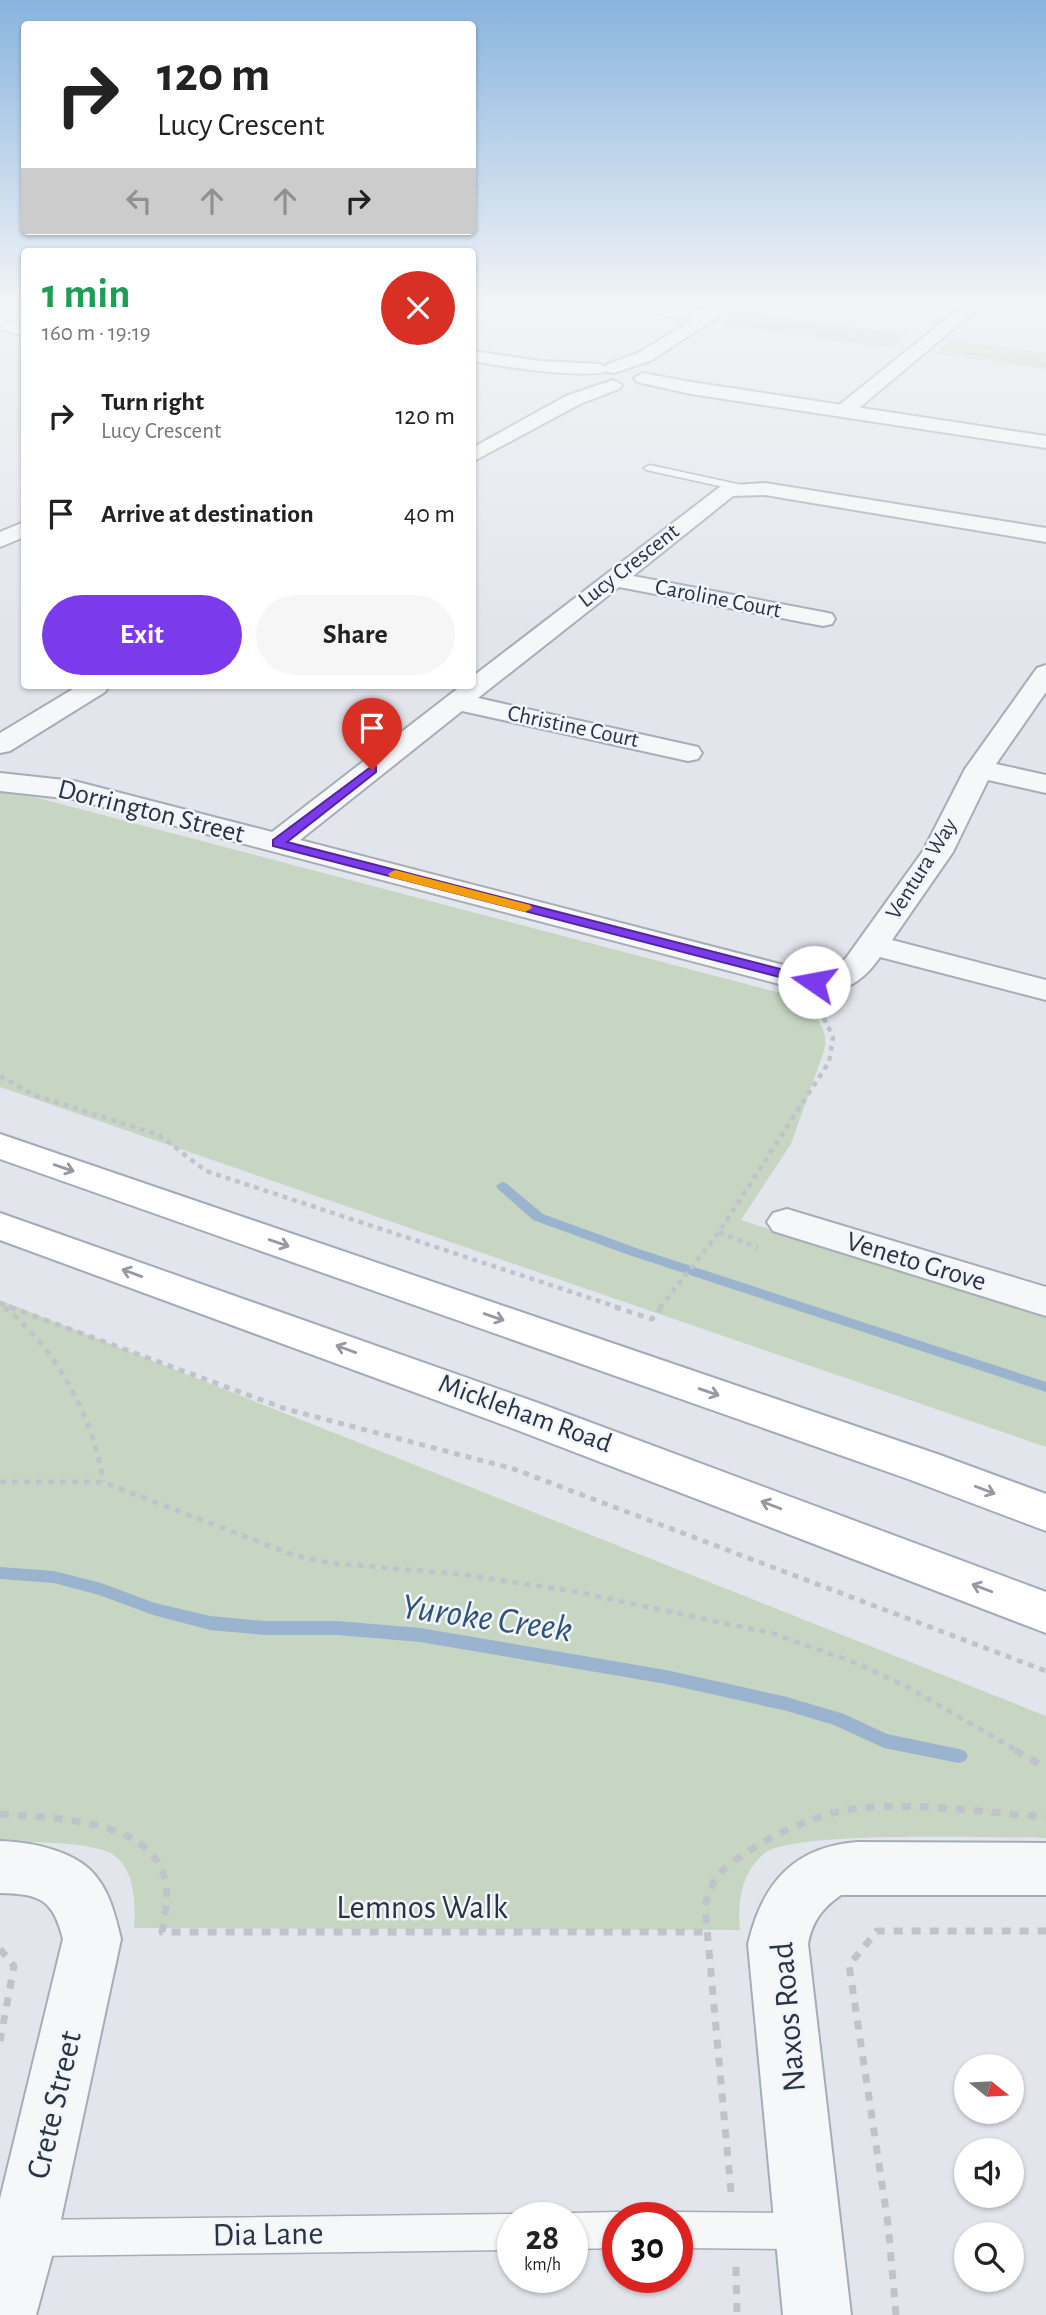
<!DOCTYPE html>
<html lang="en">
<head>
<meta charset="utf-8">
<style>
	:root { --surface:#fff; --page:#f6f6f6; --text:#222; --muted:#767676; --accent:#7c3aed }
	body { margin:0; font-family:"Alegreya Sans",sans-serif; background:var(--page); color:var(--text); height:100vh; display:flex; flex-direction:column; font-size:26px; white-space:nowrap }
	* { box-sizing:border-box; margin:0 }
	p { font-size:23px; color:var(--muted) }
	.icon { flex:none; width:38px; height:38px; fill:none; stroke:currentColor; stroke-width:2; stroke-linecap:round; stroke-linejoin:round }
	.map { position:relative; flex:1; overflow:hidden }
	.side { position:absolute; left:21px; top:248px; width:455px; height:441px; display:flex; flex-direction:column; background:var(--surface); border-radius:7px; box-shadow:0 2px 5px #0004 }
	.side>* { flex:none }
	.banner { position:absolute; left:21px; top:21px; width:455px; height:214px; border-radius:7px; box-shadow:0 2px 5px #0004; background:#fff; color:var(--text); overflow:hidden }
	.needle { width:46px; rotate:108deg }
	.controls { position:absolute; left:954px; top:2054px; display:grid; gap:14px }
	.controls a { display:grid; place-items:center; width:70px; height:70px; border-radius:50%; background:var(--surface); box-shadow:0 2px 5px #0004; font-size:35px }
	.speed { position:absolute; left:497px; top:2202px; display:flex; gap:14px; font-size:35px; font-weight:700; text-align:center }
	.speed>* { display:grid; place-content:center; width:91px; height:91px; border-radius:50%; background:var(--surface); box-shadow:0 2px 5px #0004; line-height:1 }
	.speed small { font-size:18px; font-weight:400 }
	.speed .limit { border:10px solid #d22; background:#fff; color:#111 }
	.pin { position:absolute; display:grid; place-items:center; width:60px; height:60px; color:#fff; margin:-72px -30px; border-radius:50% 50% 50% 0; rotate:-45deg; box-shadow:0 0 7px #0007 }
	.pin .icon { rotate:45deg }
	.me { position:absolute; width:77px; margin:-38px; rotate:282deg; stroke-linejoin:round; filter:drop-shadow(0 0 5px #0008) }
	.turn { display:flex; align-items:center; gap:24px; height:147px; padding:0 21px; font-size:32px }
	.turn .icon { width:91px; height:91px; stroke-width:2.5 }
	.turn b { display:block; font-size:49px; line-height:60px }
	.lanes { display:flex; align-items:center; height:66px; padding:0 21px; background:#0003; justify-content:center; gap:35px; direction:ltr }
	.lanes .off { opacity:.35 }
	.round { display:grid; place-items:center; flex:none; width:74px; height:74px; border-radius:37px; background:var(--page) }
	.headline { display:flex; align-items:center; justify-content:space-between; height:119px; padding:0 21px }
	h1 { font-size:42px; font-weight:600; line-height:52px; color:#1e9e55 }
	.action { display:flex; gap:14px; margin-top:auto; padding:14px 21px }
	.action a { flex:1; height:80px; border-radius:42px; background:var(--accent); color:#fff; font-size:28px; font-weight:600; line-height:80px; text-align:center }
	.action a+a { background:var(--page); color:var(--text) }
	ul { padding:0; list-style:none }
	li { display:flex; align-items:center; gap:21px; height:98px; padding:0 21px }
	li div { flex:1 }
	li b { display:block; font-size:26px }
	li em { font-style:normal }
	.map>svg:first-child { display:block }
	.green { fill:#c7d6c2 }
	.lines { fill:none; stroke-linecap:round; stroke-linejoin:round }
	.stream { fill:#9ab4cf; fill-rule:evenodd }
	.service-casing { stroke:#a6adb7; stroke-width:3 }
	.minor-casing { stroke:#a6adb7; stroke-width:4 }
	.tertiary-casing { stroke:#a6adb7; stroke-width:4 }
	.primary-casing { stroke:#a0aab9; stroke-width:4 }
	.path-far3 { stroke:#c0c4ca; stroke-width:2; stroke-dasharray:2.5 2.5; stroke-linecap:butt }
	.path-far2 { stroke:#c0c4ca; stroke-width:4.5; stroke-dasharray:5 5; stroke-linecap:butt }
	.path-far1 { stroke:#c0c4ca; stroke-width:5; stroke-dasharray:6 6; stroke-linecap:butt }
	.path { stroke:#c0c4ca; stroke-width:7; stroke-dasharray:9 9; stroke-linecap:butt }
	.service { fill:#f5f7f9; fill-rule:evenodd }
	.minor { fill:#f5f7f9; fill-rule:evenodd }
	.tertiary { fill:#f5f7f9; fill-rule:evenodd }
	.primary { fill:#fff; fill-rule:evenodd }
	.oneway { stroke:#9499a2 }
	.route { fill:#7c3aed; stroke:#51269a; stroke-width:2 }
	.slow { fill:#f59e0b }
	.labels { text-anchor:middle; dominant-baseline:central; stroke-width:5; stroke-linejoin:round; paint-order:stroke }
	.far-street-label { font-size:23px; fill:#283346; stroke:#f2f5f9 }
	.street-label { font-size:28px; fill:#283346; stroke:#f2f5f9 }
	.near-street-label { font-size:33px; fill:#283346; stroke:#f2f5f9 }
	.near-water-label { font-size:37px; font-style:italic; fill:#2e527d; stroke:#f2f5f9 }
</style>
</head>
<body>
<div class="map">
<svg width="1046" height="2315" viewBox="0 0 1046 2315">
	<rect width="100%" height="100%" fill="#e2e6ec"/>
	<!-- green -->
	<path class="green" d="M 738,313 L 908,334 L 891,348 L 718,325 Z
		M 951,340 L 1046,353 L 1046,369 L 934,354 Z
		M 0,788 L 784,994 C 806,1007 831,1022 824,1051 L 791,1144 L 741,1220 L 1046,1318 L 1046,1447 L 0,1087 Z
		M 0,1300 L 1046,1716 L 1046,1838 C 998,1838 795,1830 765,1853 C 742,1871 737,1902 740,1930 L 134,1928 C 136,1905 135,1868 112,1854 C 90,1841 27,1842 0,1842 Z"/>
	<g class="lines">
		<!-- stream -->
		<path class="stream" d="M 502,1182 L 506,1183 L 543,1214 L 639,1249 L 1046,1382 L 1046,1392 L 629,1255 L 533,1220 L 498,1189 L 496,1186 Z
			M 0,1567 L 54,1571 L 101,1583 L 155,1603 L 210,1616 L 265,1621 L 337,1621 L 420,1628 L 666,1670 L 787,1697 L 844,1714 L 887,1734 L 959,1749 L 965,1751 L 968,1756 L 965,1761 L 959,1763 L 884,1748 L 834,1725 L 787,1711 L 666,1684 L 420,1642 L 337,1635 L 265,1635 L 210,1630 L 153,1615 L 99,1595 L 54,1583 L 0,1579 Z"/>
		<!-- service casing -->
		<g class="service-casing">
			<path id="service" d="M 650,465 L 742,485 L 748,488 L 742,491 L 646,470 L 644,468 Z
				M 618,2212 L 631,2217 L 618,2217 L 618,2248 L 572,2249 L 572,2217 L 561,2217 L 572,2213 Z
				M 677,2212 L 801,2213 L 814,2218 L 819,2231 L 814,2244 L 801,2249 L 677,2248 L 677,2217 L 664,2217 Z
				M 513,2214 L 521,2217 L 513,2217 L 513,2250 L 29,2256 L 16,2251 L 11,2238 L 16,2225 L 29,2220 Z"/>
		</g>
		<!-- minor casing -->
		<g class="minor-casing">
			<path id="minor" d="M 11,303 L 24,303 L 24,309 L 0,321 L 0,309 Z
				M 605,303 L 652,303 L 707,311 L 719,303 L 739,303 L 652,360 L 614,373 L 608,372 L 605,368 L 608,364 L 640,352 L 694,319 L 613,308 Z
				M 966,303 L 984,303 L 852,414 L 838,414 L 836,410 L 838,406 Z
				M 613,380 L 622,385 L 619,389 L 580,404 L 472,462 L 472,448 L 566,396 Z
				M 765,483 L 1046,528 L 1046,542 L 765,495 L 733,496 L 633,576 L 823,612 L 832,614 L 835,619 L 832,624 L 823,626 L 619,587 L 478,698 L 698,747 L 702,753 L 698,759 L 688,761 L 462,711 L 300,840 L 803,970 L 833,969 L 846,958 L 923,851 L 965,769 L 1037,668 L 1046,665 L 1046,692 L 996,764 L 1046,775 L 1046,793 L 988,780 L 953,852 L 892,940 L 1046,980 L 1046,1000 L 880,957 C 860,986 838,996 802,990 L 73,799 L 0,791 L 0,773 L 74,781 L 272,832 L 461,686 L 472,686 L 472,677 L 721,486 Z
				M 24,522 L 24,537 L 0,547 L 0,532 Z
				M 78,686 L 109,686 L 105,692 L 10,751 L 0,753 L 0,733 Z
				M 787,1209 L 1046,1287 L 1046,1316 L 773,1231 L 767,1222 L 773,1213 Z
				M 0,1841 C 32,1842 79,1851 98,1879 C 111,1896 116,1919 121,1939 L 57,2238 L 36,2315 L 0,2315 L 0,2199 L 63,1939 C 53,1899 40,1894 0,1893 Z
				M 857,1842 L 1046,1843 L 1046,1895 L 841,1895 C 822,1908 812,1922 808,1944 L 851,2315 L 783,2315 L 748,1944 C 762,1884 793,1847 857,1842 Z"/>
		</g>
		<!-- tertiary casing -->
		<g class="tertiary-casing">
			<path id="tertiary" d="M 0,319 L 24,326 L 24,336 L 0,329 Z
				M 472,351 L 541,361 L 600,364 L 609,369 C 597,382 494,365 472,361 Z
				M 643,373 L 691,382 L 1046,436 L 1046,448 L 691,394 L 637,382 L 634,378 Z"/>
		</g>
		<!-- primary casing -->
		<g class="primary-casing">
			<path id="primary" d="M 0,1134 L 940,1455 L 1046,1494 L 1046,1531 L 908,1479 L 0,1159 Z
				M 0,1213 L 541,1404 L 1046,1592 L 1046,1633 L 509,1427 L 0,1240 Z"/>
		</g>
		<!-- path-far3 -->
		<path class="path-far3" d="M 552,303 L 585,308
			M 749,323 L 882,342
			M 961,352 L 1046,365"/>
		<!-- path-far2 -->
		<path class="path-far2" d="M 0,1076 L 34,1095 L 159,1135 L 206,1171 L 620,1308
			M 719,1232 L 758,1248
			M 0,1303 L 14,1308
			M 660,1308 L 719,1232 L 829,1062 L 833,1037 L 822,1014"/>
		<!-- path-far1 -->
		<path class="path-far1" d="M 4,1307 C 54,1346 95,1419 103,1482
			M 10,1307 L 286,1409 L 514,1469 L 1046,1671
			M 615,1307 L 652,1319 L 662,1307
			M 0,1482 L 103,1482 L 293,1555 L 330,1563 L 459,1574 L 572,1591 L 771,1633 L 856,1663 L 911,1689 L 1018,1751"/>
		<!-- path -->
		<path class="path" d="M 1015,1750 L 1046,1768
			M 0,1814 C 49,1818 149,1817 165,1879 C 169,1896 165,1915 162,1932 L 708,1932
			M 0,1949 L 14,1966 L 0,2041
			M 731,2192 L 705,1907 C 712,1875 723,1868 749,1851 C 776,1833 810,1818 842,1811 C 900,1799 986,1813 1046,1817
			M 736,2267 L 737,2315
			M 896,2315 L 888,2224 L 849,1965 L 877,1931 L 1046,1931"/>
		<!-- service -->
		<use href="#service" class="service"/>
		<!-- minor -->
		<use href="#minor" class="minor"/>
		<!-- tertiary -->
		<use href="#tertiary" class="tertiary"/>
		<!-- primary -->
		<use href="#primary" class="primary"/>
	</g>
	<!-- one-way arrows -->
	<defs><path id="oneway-shaft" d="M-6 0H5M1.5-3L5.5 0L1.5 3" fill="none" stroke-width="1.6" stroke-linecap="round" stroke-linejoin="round" transform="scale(1.75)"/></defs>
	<g class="oneway">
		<use href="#oneway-shaft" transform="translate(64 1168) rotate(19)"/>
		<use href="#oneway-shaft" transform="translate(279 1243) rotate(19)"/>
		<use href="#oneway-shaft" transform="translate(132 1273) rotate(-160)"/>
		<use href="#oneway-shaft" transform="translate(494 1317) rotate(19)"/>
		<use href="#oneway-shaft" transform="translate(346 1349) rotate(-160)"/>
		<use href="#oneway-shaft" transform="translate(709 1392) rotate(19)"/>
		<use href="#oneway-shaft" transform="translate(985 1490) rotate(21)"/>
		<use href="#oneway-shaft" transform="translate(771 1505) rotate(-159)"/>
		<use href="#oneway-shaft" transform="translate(982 1588) rotate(-159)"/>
	</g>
	<!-- sky -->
	<linearGradient id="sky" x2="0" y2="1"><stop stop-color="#89b4de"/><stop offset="0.48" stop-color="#f2f4f6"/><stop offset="1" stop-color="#f2f4f6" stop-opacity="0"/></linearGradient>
	<rect width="1046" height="627" fill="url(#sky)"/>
	<!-- route -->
	<path class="route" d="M 372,766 L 376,767 L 376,772 L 287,842 L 819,979 L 821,982 L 814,986 L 273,846 L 273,840 Z"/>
	<!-- slow -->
	<path class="slow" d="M 395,870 L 530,905 L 532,908 L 525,912 L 390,877 L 388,874 Z"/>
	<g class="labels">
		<!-- far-street labels -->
		<g class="far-street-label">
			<text transform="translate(629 566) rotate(-38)">Lucy Crescent</text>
			<text transform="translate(718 599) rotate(11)">Caroline Court</text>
			<text transform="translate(573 727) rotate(12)">Christine Court</text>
			<text transform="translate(922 869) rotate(-58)">Ventura Way</text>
		</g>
		<!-- street labels -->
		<g class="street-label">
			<text transform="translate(151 812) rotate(14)">Dorrington Street</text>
			<text transform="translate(916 1262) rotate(17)">Veneto Grove</text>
			<text transform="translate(525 1414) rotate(20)">Mickleham Road</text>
		</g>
		<!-- near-street labels -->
		<g class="near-street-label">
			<text x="422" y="1908">Lemnos Walk</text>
			<text transform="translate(789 2017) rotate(-95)">Naxos Road</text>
			<text transform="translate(55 2105) rotate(-77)">Crete Street</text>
			<text transform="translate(268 2235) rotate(-1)">Dia Lane</text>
		</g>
		<!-- near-water labels -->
		<g class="near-water-label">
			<text transform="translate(487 1618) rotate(8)">Yuroke Creek</text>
		</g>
	</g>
</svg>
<div class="controls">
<a><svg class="needle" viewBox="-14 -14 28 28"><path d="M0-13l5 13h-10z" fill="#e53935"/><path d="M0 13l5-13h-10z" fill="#767676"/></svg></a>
<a><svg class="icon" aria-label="sound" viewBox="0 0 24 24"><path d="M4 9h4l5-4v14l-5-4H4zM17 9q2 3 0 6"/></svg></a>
<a><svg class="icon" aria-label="search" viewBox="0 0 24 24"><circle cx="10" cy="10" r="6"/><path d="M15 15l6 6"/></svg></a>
</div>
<div class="speed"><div>28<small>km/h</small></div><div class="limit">30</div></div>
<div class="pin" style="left:372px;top:770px;background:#d93025"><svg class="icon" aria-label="arrive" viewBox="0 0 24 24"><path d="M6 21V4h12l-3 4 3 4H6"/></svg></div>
<svg class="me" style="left:814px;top:982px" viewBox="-20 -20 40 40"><circle r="19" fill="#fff"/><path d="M0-13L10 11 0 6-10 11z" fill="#7c3aed"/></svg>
<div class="banner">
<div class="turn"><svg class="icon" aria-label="right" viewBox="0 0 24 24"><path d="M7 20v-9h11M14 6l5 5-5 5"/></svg><div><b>120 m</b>Lucy Crescent</div></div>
<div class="lanes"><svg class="icon off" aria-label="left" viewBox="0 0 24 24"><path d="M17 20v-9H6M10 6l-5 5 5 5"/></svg><svg class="icon off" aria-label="ahead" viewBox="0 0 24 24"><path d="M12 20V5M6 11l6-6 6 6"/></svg><svg class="icon off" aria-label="ahead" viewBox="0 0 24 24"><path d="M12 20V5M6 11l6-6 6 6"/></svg><svg class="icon" aria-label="right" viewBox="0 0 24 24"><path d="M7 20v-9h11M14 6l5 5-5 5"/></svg></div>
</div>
<section class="side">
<div class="headline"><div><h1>1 min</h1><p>160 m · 19:19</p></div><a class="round" style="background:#d93025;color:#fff"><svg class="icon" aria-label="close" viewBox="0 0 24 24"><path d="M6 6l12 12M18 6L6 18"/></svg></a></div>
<ul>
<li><svg class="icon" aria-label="right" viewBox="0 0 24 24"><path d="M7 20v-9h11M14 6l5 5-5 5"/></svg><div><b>Turn right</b><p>Lucy Crescent</p></div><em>120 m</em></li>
<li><svg class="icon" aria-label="arrive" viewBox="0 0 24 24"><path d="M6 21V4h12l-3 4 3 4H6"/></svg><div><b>Arrive at destination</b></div><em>40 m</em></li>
</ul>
<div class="action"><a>Exit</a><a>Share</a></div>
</section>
</div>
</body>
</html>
